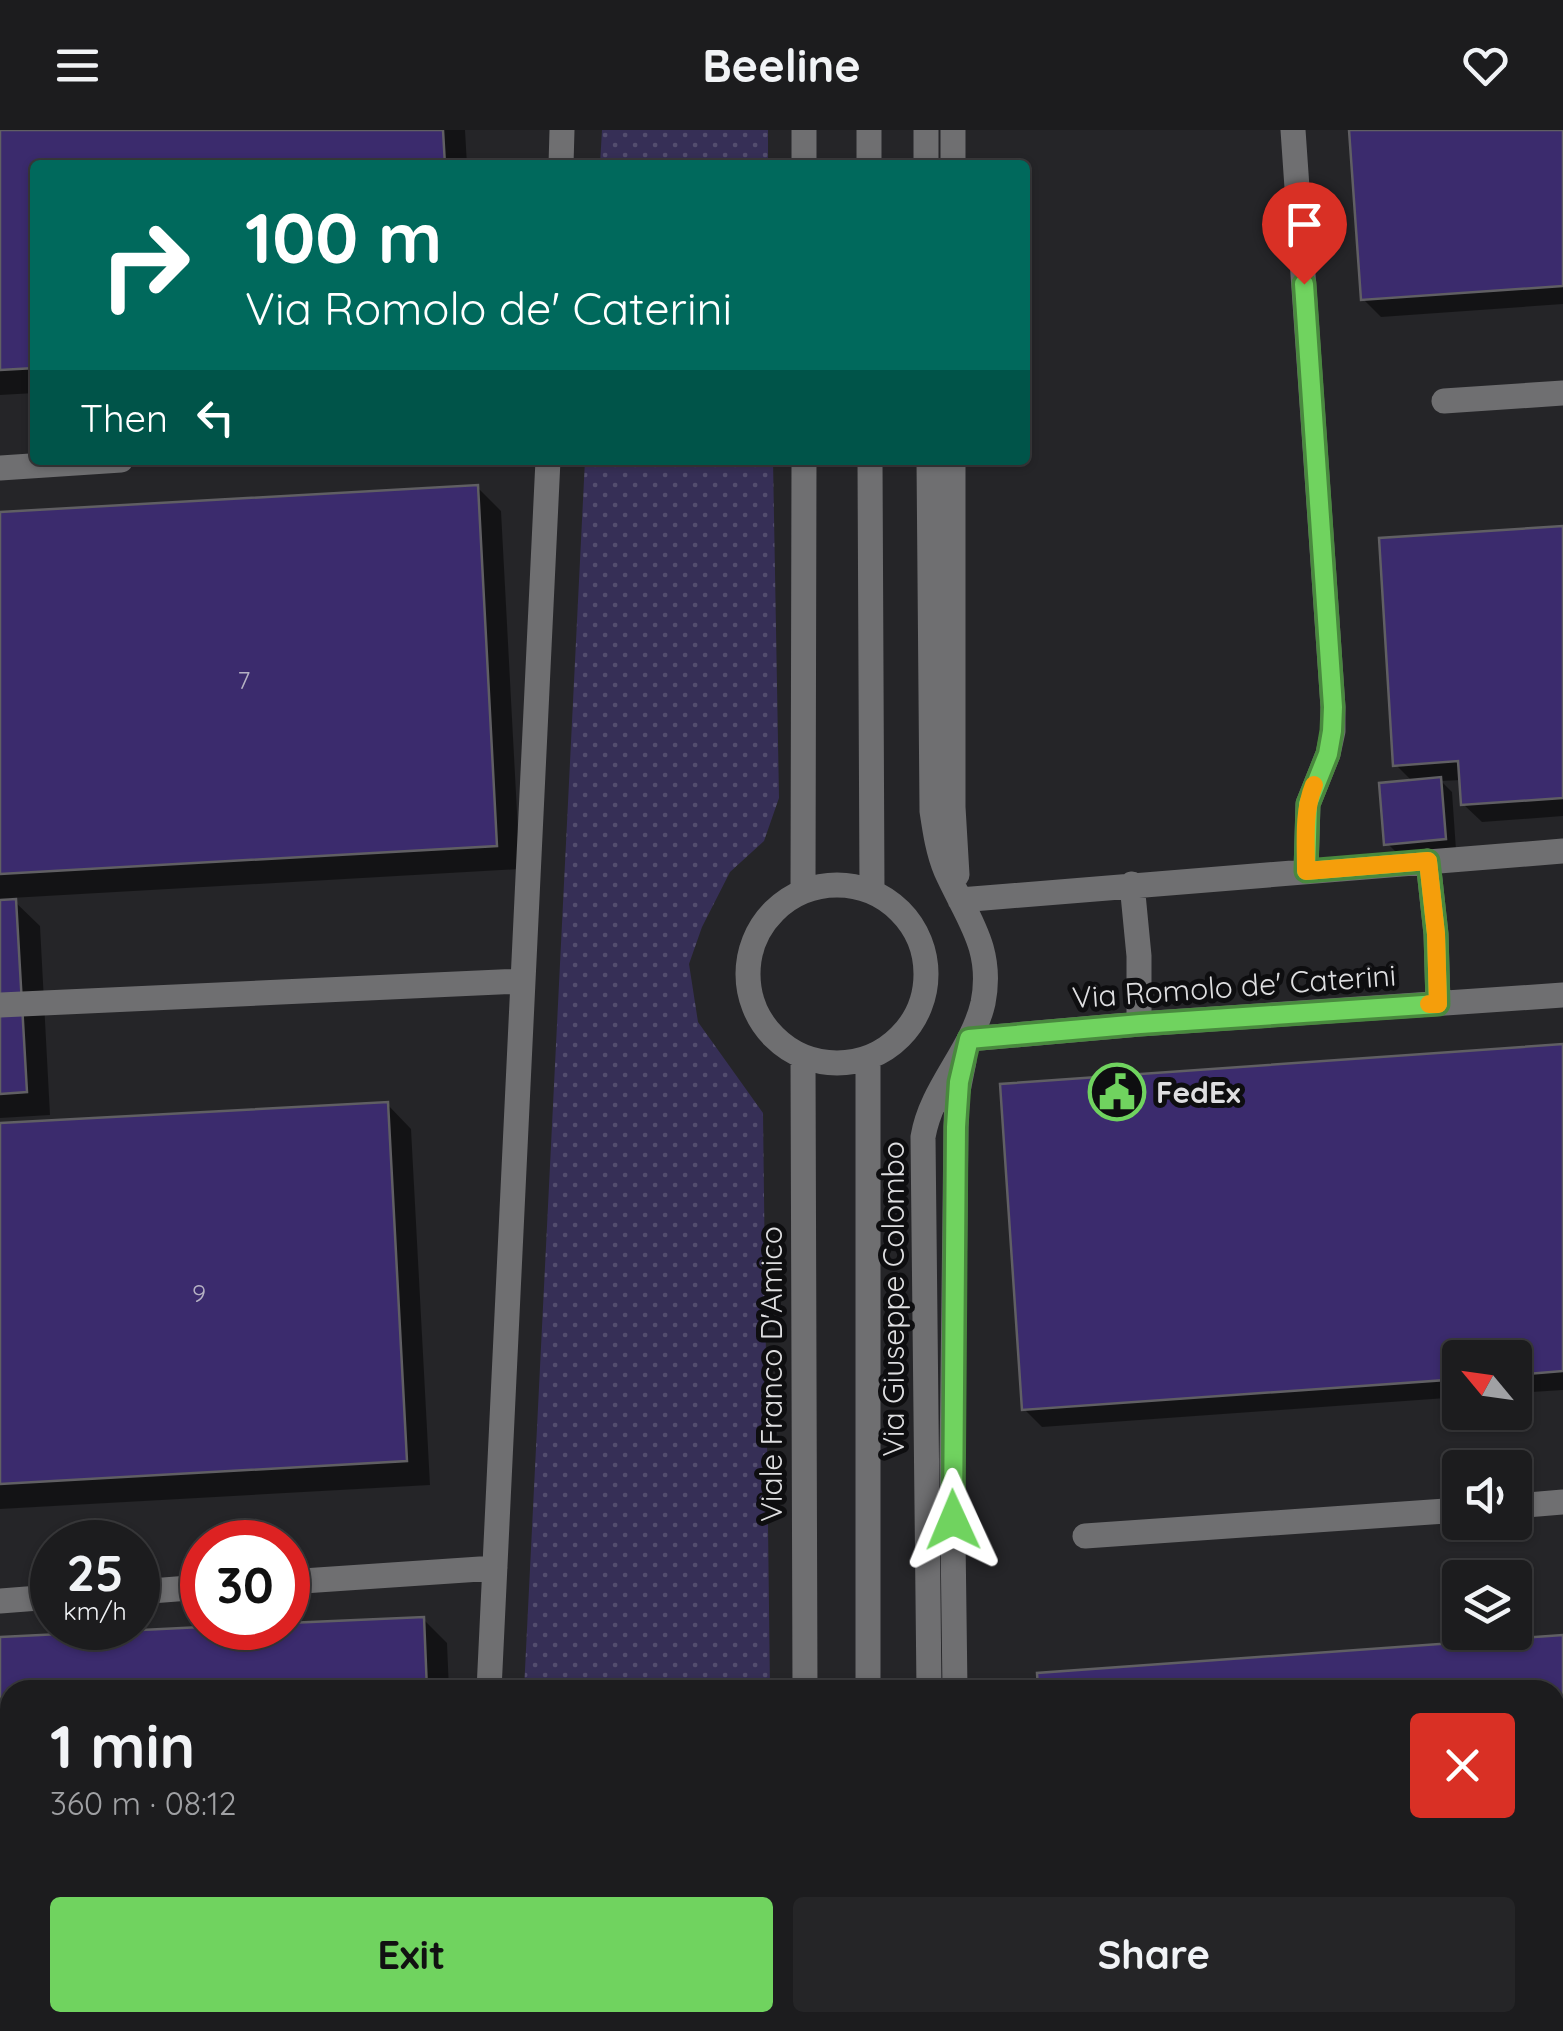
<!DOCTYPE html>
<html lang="en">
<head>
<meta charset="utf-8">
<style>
	:root { --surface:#1c1c1e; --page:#252527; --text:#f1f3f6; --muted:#a0a1a4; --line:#3a3a3c; --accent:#70d35f }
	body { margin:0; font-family:Quicksand,sans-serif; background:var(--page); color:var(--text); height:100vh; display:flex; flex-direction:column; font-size:38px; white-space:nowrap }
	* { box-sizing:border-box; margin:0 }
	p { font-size:32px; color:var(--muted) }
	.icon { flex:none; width:55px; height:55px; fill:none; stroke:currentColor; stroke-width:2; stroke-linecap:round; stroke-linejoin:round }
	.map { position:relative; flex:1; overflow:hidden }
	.details { position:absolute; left:0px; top:1550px; width:1565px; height:352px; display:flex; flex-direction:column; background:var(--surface); border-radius:30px 30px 0 0; box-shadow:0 2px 8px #0004,0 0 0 2px var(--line) }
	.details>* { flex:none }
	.top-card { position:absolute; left:30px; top:30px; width:1000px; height:305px; border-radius:10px; box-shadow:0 2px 8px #0004,0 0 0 2px var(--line); background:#00695c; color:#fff; overflow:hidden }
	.needle { width:65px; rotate:299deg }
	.tools { position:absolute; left:1442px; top:1210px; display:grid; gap:20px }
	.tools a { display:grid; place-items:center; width:90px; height:90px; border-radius:10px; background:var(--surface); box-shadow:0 2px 8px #0004,0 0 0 2px var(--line); font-size:50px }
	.speed { position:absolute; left:30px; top:1390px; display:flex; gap:20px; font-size:50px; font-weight:700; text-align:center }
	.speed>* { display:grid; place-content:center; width:130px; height:130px; border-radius:50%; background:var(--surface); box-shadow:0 2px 8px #0004,0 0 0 2px var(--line); line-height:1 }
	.speed small { font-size:25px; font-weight:400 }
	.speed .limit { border:15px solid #d22; background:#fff; color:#111 }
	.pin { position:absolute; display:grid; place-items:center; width:85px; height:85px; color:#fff; margin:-102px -42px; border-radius:50% 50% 50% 0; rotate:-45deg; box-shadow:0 0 10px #0007 }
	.pin .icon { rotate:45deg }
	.me { position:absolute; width:110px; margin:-55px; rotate:359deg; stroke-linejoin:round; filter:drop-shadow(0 0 8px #0008) }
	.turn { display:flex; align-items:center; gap:35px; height:210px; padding:0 50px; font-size:45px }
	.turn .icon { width:130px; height:130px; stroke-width:2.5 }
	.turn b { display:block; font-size:70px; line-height:85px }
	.then { display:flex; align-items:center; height:95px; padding:0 50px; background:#0003; gap:20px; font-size:38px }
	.round { display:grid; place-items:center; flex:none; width:105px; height:105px; border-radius:10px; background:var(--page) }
	.head { display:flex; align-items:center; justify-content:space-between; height:170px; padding:0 50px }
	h1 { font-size:60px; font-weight:700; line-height:75px }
	.cta { display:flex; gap:20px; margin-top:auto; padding:20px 50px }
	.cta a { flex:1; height:115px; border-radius:10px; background:var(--accent); color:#111; font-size:40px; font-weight:700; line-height:115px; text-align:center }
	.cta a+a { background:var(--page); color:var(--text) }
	header { display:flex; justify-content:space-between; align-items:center; height:130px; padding:0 50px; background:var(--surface); font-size:45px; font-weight:700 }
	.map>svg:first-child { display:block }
	.grass { fill:url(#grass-dots) }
	.shadow { fill:#0007 }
	.building { fill:#3b2b6d; stroke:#605f63; stroke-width:2.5 }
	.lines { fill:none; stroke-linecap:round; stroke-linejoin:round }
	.minor { stroke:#6f6f71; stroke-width:25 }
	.route-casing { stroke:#49893e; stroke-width:25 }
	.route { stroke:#70d35f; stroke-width:18 }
	.slow { stroke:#f59e0b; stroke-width:18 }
	.labels { text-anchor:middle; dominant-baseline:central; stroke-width:10; stroke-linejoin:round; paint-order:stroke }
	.number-label { font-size:25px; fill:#b5b1c3 }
	.street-label { font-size:30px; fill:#dedee0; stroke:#0e0e10 }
	.poi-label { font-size:30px; font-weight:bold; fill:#dedee0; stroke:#0e0e10; text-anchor:start }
</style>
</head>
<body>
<header><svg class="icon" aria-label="menu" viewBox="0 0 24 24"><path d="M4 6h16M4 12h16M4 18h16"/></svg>Beeline<svg class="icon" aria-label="heart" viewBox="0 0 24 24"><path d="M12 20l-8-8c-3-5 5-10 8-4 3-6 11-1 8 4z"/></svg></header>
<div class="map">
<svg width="1563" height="1901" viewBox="0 0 1563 1901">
	<defs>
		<pattern id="grass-dots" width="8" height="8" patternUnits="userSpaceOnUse" patternTransform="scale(2.5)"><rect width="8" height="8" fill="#362f56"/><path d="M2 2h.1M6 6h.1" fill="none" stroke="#534d6e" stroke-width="1.8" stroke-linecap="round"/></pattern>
	</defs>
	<rect width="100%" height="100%" fill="#252528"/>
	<!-- grass -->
	<path class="grass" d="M 602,0 L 768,0 L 768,35 L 600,35 Z
		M 585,330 L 773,330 L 779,668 L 764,711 L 730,742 L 702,797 L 689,834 L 698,892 L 763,983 L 770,1560 L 524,1560 Z
		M 507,1893 L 507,1892 L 640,1893 L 640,1901 L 506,1901 Z"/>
	<!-- shadow -->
	<path class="shadow" d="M 0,0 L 465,0 L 467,35 L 35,35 L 35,263 L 0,265 Z
		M 1351,0 L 1563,0 L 1563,174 L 1381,187 L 1363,169 Z
		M 477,357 L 501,381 L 520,739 L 11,768 L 40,796 L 50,985 L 0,988 L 0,384 Z
		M 1563,399 L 1563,686 L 1482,692 L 1463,674 L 1462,650 L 1441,651 L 1452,662 L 1456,720 L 1399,725 L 1387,713 L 1413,652 L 1395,634 Z
		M 1563,917 L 1563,1260 L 1515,1263 L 1515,1228 L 1460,1228 L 1460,1267 L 1042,1297 L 1024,1279 Z
		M 387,974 L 411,999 L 430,1355 L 0,1379 L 0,996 Z
		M 423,1489 L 447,1513 L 449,1560 L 10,1560 L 10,1891 L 0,1892 L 0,1510 Z
		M 1563,1507 L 1563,1850 L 1555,1850 L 1555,1560 L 1041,1560 Z"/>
	<!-- building -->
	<path class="building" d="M 0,0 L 443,0 L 445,35 L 35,35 L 35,238 L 0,240 Z
		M 1349,0 L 1563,0 L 1563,156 L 1361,170 Z
		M 478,355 L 497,716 L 0,744 L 0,382 Z
		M 1563,396 L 1563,668 L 1461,675 L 1458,631 L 1393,636 L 1379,408 Z
		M 1441,647 L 1446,709 L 1384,715 L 1379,653 Z
		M 16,769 L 27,962 L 0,964 L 0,770 Z
		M 1563,914 L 1563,1241 L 1515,1245 L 1515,1228 L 1460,1228 L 1460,1249 L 1022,1280 L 1000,954 Z
		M 388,972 L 407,1331 L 0,1354 L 0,993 Z
		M 424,1487 L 427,1560 L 10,1560 L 10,1867 L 0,1867 L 0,1507 L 202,1497 L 288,1498 L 288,1493 Z
		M 1563,1505 L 1563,1831 L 1555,1831 L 1555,1560 L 1038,1560 L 1037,1543 Z"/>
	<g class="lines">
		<!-- minor -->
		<path class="minor" d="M 804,0 L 804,35
			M 869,0 L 869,35
			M 926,0 L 926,35
			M 1293,0 L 1333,577 L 1333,601 L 1328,624 L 1308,674 L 1306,741
			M 561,35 L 562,0
			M 953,35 L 953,0
			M 1444,271 L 1563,263
			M 870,330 L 872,761
			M 929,330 L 932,681 C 935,701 938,722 946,741 C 967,788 994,818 983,873 C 972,921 931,958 923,1007 L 929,1560
			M 953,330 L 953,677 L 957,745
			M 0,338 L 121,330
			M 1428,731 L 1436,804 L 1438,873
			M 1132,754 L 1139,826 L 1139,894
			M748 844a89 89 0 1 1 178 0a89 89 0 1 1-178 0Z
			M 803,760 L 804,330
			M 960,770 L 1563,721
			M 0,875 L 523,851
			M 969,909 L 1139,894 L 1563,865
			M 803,927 L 805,1560
			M 868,928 L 868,1560
			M 1515,1376 L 1563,1372
			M 1085,1406 L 1460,1380
			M 288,1452 L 495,1438
			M 138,1462 L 202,1457
			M 0,1471 L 52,1467
			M 489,1560 L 548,330
			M 955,1560 L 952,1332 L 956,997 L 957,966 L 964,931
			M 1555,1878 L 1563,1878
			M 808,1892 L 808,1901
			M 869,1892 L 869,1901
			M 933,1892 L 933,1901
			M 959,1892 L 959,1901
			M 995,1892 L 996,1901
			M 1505,1892 L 1505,1901
			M 473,1901 L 473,1892
			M 1197,1901 L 1332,1892"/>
	</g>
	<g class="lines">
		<!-- route casing -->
		<g class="route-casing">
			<path id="route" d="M 953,1390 L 956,997 L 959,952 L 969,909 L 1140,894 L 1438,874 L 1436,804 L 1428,731 L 1306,741 L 1308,674 L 1328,624 L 1332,601 L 1333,577 L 1304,154"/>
		</g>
		<!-- route -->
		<use href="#route" class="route"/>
		<!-- slow -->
		<path class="slow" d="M 1314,655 C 1303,682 1306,712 1306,741 L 1428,731 L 1436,804 L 1438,874 L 1429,874"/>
	</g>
	<!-- icons -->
	<defs>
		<g id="civic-ring" transform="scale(2.875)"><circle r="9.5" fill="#0e0e10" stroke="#70d35f" stroke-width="1.5"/><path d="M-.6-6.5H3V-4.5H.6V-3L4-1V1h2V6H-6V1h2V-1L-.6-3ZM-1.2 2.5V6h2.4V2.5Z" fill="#70d35f"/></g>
	</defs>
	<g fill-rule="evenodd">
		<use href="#civic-ring" x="1117" y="962"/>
	</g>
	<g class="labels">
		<!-- number labels -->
		<g class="number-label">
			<text x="244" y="549">7</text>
			<text x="199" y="1162">9</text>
		</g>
		<!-- street labels -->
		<g class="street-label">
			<text transform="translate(1234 856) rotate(-4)">Via Romolo de' Caterini</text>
			<text transform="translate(893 1169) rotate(-90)">Via Giuseppe Colombo</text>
			<text transform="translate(771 1244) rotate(-90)">Viale Franco D'Amico</text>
		</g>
		<!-- poi labels -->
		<g class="poi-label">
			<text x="1156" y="962">FedEx</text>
		</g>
	</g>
</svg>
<div class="tools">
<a><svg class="needle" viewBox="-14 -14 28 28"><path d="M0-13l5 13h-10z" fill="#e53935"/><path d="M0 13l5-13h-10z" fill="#a0a1a4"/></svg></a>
<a><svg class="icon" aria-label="sound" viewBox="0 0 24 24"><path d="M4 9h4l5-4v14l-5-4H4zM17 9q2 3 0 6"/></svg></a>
<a><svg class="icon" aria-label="layers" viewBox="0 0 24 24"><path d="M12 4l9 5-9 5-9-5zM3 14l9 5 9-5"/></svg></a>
</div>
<div class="speed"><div>25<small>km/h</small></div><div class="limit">30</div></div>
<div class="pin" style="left:1304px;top:154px;background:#d93025"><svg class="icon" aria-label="arrive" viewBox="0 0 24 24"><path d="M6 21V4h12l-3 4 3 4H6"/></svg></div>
<svg class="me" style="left:953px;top:1390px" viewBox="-20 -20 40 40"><path d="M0-17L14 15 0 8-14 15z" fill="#70d35f" stroke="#fff" stroke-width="4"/></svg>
<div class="top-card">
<div class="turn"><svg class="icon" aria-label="right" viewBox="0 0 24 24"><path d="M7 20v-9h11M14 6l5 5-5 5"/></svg><div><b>100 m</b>Via Romolo de' Caterini</div></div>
<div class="then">Then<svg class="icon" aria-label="left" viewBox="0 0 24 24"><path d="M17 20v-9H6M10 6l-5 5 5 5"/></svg></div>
</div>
<section class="details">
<div class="head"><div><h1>1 min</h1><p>360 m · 08:12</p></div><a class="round" style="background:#d93025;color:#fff"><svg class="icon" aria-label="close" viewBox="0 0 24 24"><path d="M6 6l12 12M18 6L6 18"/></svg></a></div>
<div class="cta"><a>Exit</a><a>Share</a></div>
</section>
</div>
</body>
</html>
